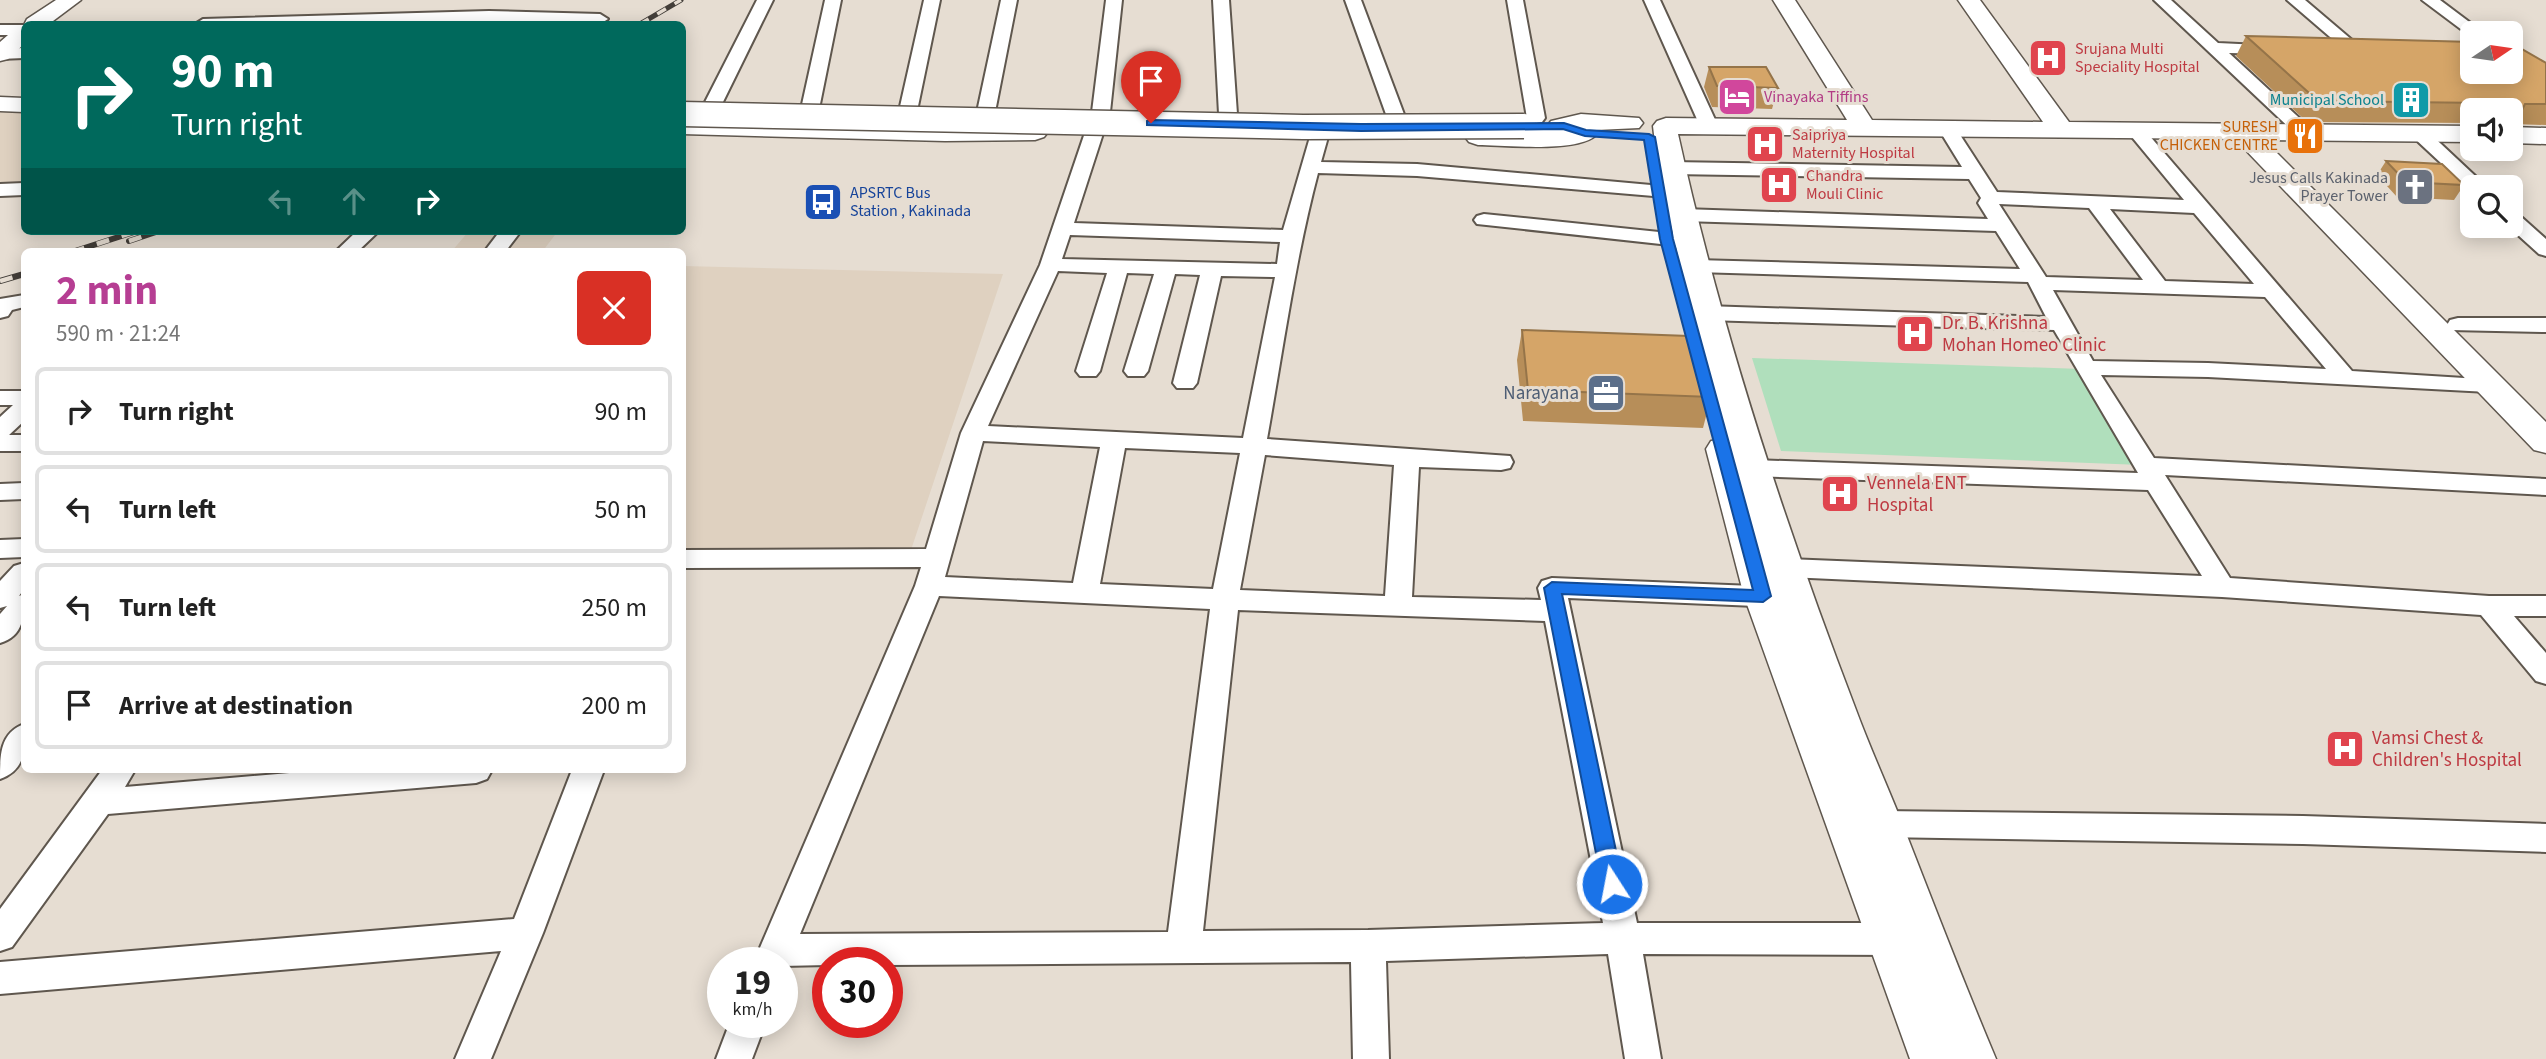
<!DOCTYPE html>
<html lang="en">
<head>
<meta charset="utf-8">
<style>
	:root { --surface:#fff; --page:#f2f2f2; --text:#222; --muted:#767676; --line:#e0e0e0; --accent:#b63e93 }
	body { margin:0; font-family:"Source Sans 3",sans-serif; background:var(--page); color:var(--text); height:100vh; display:flex; flex-direction:column; font-size:26px; white-space:nowrap }
	* { box-sizing:border-box; margin:0 }
	p { font-size:23px; color:var(--muted) }
	.icon { flex:none; width:38px; height:38px; fill:none; stroke:currentColor; stroke-width:2; stroke-linecap:round; stroke-linejoin:round }
	.map { position:relative; flex:1; overflow:hidden }
	.side { position:absolute; left:21px; top:248px; width:665px; height:525px; display:flex; flex-direction:column; background:var(--surface); border-radius:10px; box-shadow:0 4px 18px #0003 }
	.side>* { flex:none }
	.top-card { position:absolute; left:21px; top:21px; width:665px; height:214px; border-radius:10px; box-shadow:0 4px 18px #0003; background:#00695c; color:#fff; overflow:hidden }
	.needle { width:46px; rotate:77deg }
	.tools { position:absolute; left:2460px; top:21px; display:grid; gap:14px }
	.tools a { display:grid; place-items:center; width:63px; height:63px; border-radius:10px; background:var(--surface); box-shadow:0 4px 18px #0003; font-size:35px }
	.speed { position:absolute; left:707px; top:947px; display:flex; gap:14px; font-size:35px; font-weight:700; text-align:center }
	.speed>* { display:grid; place-content:center; width:91px; height:91px; border-radius:50%; background:var(--surface); box-shadow:0 4px 18px #0003; line-height:1 }
	.speed small { font-size:18px; font-weight:400 }
	.speed .limit { border:10px solid #d22; background:#fff; color:#111 }
	.pin { position:absolute; display:grid; place-items:center; width:60px; height:60px; color:#fff; margin:-72px -30px; border-radius:50% 50% 50% 0; rotate:-45deg; box-shadow:0 0 7px #0007 }
	.pin .icon { rotate:45deg }
	.me { position:absolute; width:77px; margin:-38px; rotate:349deg; stroke-linejoin:round; filter:drop-shadow(0 0 5px #0008) }
	.turn { display:flex; align-items:center; gap:24px; height:147px; padding:0 35px; font-size:32px }
	.turn .icon { width:91px; height:91px; stroke-width:2.5 }
	.turn b { display:block; font-size:49px; line-height:60px }
	.lanes { display:flex; align-items:center; height:66px; padding:0 35px; background:#0003; justify-content:center; gap:35px; direction:ltr }
	.lanes .off { opacity:.35 }
	.round { display:grid; place-items:center; flex:none; width:74px; height:74px; border-radius:10px; background:var(--page) }
	.head { display:flex; align-items:center; justify-content:space-between; height:119px; padding:0 35px }
	h1 { font-size:42px; font-weight:700; line-height:52px; color:var(--accent) }
	ul { padding:0; list-style:none }
	li { display:flex; align-items:center; gap:21px; height:88px; margin:0 14px 10px; padding:0 21px; border:4px solid var(--line); border-radius:10px }
	li div { flex:1 }
	li b { display:block; font-size:26px }
	li em { font-style:normal }
	.map>svg:first-child { display:block }
	.built { fill:#dfd1c0 }
	.green { fill:#b0dfbc }
	.lines { fill:none; stroke-linecap:round; stroke-linejoin:round }
	.street-casing { stroke:#5f574e; stroke-width:4 }
	.secondary-casing { stroke:#5f574e; stroke-width:3 }
	.street { fill:#fff; fill-rule:evenodd }
	.secondary { fill:#fff; fill-rule:evenodd }
	.rail-far1-casing { stroke:#433e39; stroke-width:5 }
	.rail-casing { stroke:#433e39; stroke-width:6 }
	.rail-far1 { stroke:#e6ddd2; stroke-width:3.5; stroke-dasharray:10; stroke-linecap:butt }
	.rail { stroke:#e6ddd2; stroke-width:4.5; stroke-dasharray:13; stroke-linecap:butt }
	.secondary-bridge-casing { stroke:#5f574e; stroke-width:27; stroke-linecap:butt }
	.secondary-bridge { stroke:#fff; stroke-width:24 }
	.wall { fill:#b78e59 }
	.building { fill:#d5a568; stroke:#957449; stroke-width:2 }
	.route { fill:#1a73e8; stroke:#114b97; stroke-width:2 }
	.labels { text-anchor:middle; dominant-baseline:central; stroke-width:6; stroke-linejoin:round; paint-order:stroke }
	.far-health-label { font-size:16px; fill:#be3a42; stroke:#e6ddd2; text-anchor:start }
	.far-hotel-label { font-size:16px; fill:#b23c85; stroke:#e6ddd2; text-anchor:start }
	.far-culture-label { font-size:16px; fill:#0d838f; stroke:#e6ddd2; text-anchor:end }
	.far-food-label { font-size:16px; fill:#c56008; stroke:#e6ddd2; text-anchor:end }
	.far-worship-label { font-size:16px; fill:#5b616d; stroke:#e6ddd2; text-anchor:end }
	.far-transit-label { font-size:16px; fill:#164399; stroke:#e6ddd2; text-anchor:start }
	.health-label { font-size:19px; fill:#be3a42; stroke:#e6ddd2; text-anchor:start }
	.service-label { font-size:19px; fill:#4e5e75; stroke:#e6ddd2; text-anchor:end }
</style>
</head>
<body>
<div class="map">
<svg width="2546" height="1059" viewBox="0 0 2546 1059">
	<rect width="100%" height="100%" fill="#e6ddd2"/>
	<!-- built -->
	<path class="built" d="M 0,107 L 24,108 L 24,186 L 0,187 Z
		M 469,231 L 558,231 L 542,252 L 451,252 Z
		M 683,266 L 1003,274 L 909,556 L 683,549 Z"/>
	<!-- green -->
	<path class="green" d="M 1752,358 L 2082,369 L 2141,465 L 1781,451 Z"/>
	<g class="lines">
		<!-- street casing -->
		<g class="street-casing">
			<path id="street" d="M 757,0 L 773,0 L 721,106 L 718,110 L 706,110 L 703,106 Z
				M 825,0 L 841,0 L 819,109 L 810,114 L 801,109 Z
				M 924,0 L 940,0 L 917,111 L 908,116 L 899,111 Z
				M 1001,0 L 1017,0 L 995,112 L 986,117 L 977,112 Z
				M 1106,0 L 1122,0 L 1110,112 L 1074,223 L 1283,230 L 1310,137 L 1319,132 L 1328,137 L 1321,162 L 1417,164 L 1684,188 L 1687,192 L 1677,198 L 1417,176 L 1318,173 C 1295,260 1283,350 1267,439 L 1510,456 L 1513,462 L 1510,468 L 1501,470 L 1419,467 L 1412,597 L 1541,600 L 1538,588 L 1542,581 L 1552,578 L 1779,587 L 1789,590 L 1793,597 L 1789,604 L 1779,607 L 1568,598 L 1637,923 L 1902,923 L 1914,928 L 1919,939 L 1914,950 L 1902,955 L 1643,954 L 1661,1059 L 1625,1059 L 1608,954 L 1386,961 L 1389,1059 L 1353,1059 L 1351,962 L 887,965 L 887,962 L 828,962 L 828,965 L 782,966 L 782,962 L 764,961 L 759,950 L 915,586 L 921,567 L 682,568 L 682,550 L 926,549 L 961,433 L 1040,265 L 1092,112 ZM 1070,235 L 1280,242 L 1277,264 L 1062,259 ZM 1058,271 L 1107,273 L 1076,371 L 1080,376 L 1096,376 L 1100,371 L 1127,273 L 1154,274 L 1124,371 L 1128,376 L 1144,376 L 1148,371 L 1175,274 L 1200,275 L 1173,383 L 1177,388 L 1193,388 L 1197,383 L 1221,276 L 1275,277 L 1243,438 L 988,426 ZM 983,441 L 1100,447 L 1073,583 L 945,577 ZM 1125,448 L 1240,453 L 1213,589 L 1100,584 ZM 1265,455 L 1394,465 L 1385,596 L 1240,590 ZM 939,596 L 1210,609 L 1168,932 L 800,934 ZM 1238,610 L 1545,621 L 1603,923 L 1368,930 L 1203,931 Z
				M 1213,0 L 1229,0 L 1237,114 L 1228,119 L 1219,114 Z
				M 1345,0 L 1361,0 L 1405,117 L 1402,121 L 1390,121 L 1387,117 Z
				M 1507,0 L 1523,0 L 1545,118 L 1542,122 L 1536,123 L 1527,118 Z
				M 1644,0 L 1660,0 L 1718,126 L 1715,130 L 1703,130 L 1700,126 Z
				M 2154,0 L 2171,0 L 2218,43 L 2281,46 L 2283,49 L 2281,52 L 2275,54 L 2229,53 L 2309,127 L 2312,131 L 2309,135 L 2297,135 Z
				M 2287,0 L 2305,0 L 2365,51 L 2363,55 L 2351,55 Z
				M 2422,0 L 2440,0 L 2484,33 L 2473,33 L 2473,37 L 2470,36 Z
				M 489,11 L 600,14 L 608,19 L 600,24 L 489,21 L 356,24 L 195,24 L 203,19 Z
				M 0,25 L 24,25 L 24,35 L 0,35 Z
				M 24,48 L 24,58 L 0,59 L 0,49 Z
				M 1947,123 L 1953,124 L 1997,192 L 2184,200 L 2127,131 L 2136,126 L 2142,127 L 2352,371 L 2496,380 L 2500,385 L 2496,390 L 2488,392 L 2208,377 L 2101,375 L 2154,458 L 2546,479 L 2546,495 L 2165,475 L 2230,578 L 2489,596 L 2546,596 L 2546,616 L 2514,616 L 2546,653 L 2546,684 L 2536,681 L 2481,615 L 2222,597 L 1788,577 L 1778,575 L 1774,568 L 1778,561 L 1788,559 L 2202,576 L 2148,490 L 1753,476 L 1744,474 L 1740,468 L 1744,462 L 1753,460 L 2138,473 L 2054,330 L 1706,320 L 1698,318 L 1695,313 L 1698,308 L 1706,306 L 2046,317 L 2028,282 L 1696,272 L 1689,270 L 1686,266 L 1689,262 L 1696,260 L 2020,269 L 1996,231 L 1683,221 L 1676,219 L 1673,215 L 1676,211 L 1683,209 L 1988,219 L 1978,203 L 1981,198 L 1969,179 L 1671,174 L 1662,168 L 1671,162 L 1962,167 L 1938,128 ZM 1999,204 L 2089,208 L 2143,280 L 2046,277 ZM 2110,209 L 2194,213 L 2254,284 L 2165,281 ZM 2053,290 L 2265,297 L 2326,369 L 2208,363 L 2093,361 Z
				M 2419,128 L 2425,129 L 2487,187 L 2473,187 L 2471,191 L 2413,137 L 2410,133 Z
				M 24,183 L 24,195 L 0,196 L 0,184 Z
				M 2511,212 L 2518,214 L 2546,239 L 2546,256 L 2539,254 L 2508,226 L 2511,226 Z
				M 1484,214 L 1688,235 L 1695,237 L 1698,241 L 1695,245 L 1688,247 L 1477,224 L 1474,220 L 1477,216 Z
				M 357,231 L 379,231 L 357,252 L 335,252 Z
				M 500,231 L 521,231 L 505,252 L 484,252 Z
				M 24,295 L 24,307 L 12,310 L 8,316 L 0,318 L 0,299 Z
				M 2458,318 L 2546,318 L 2546,332 L 2450,330 L 2447,325 L 2450,320 Z
				M 0,391 L 24,391 L 24,421 L 9,435 L 24,435 L 24,451 L 0,451 L 0,417 L 13,405 L 0,405 Z
				M 24,483 L 24,499 L 0,500 L 0,484 Z
				M 24,539 L 24,557 L 0,558 L 0,540 Z
				M 24,563 L 24,589 L 19,596 L 24,594 C 24,616 24,636 0,643 L 0,614 L 7,606 L 0,608 L 0,581 L 14,566 Z
				M 24,724 C 26,747 26,770 0,779 C 0,755 0,733 24,724 Z
				M 102,770 L 135,770 L 125,787 L 325,770 L 492,770 L 487,779 L 476,783 L 108,814 L 12,947 L 0,951 L 0,909 Z
				M 572,770 L 604,770 L 543,933 L 491,1059 L 455,1059 L 501,951 L 0,994 L 0,962 L 514,919 Z
				M 1880,811 L 2303,816 L 2546,824 L 2546,852 L 2303,844 L 1880,837 L 1869,834 L 1864,824 L 1869,814 Z
				M 730,1022 L 766,1022 L 752,1059 L 716,1059 Z"/>
		</g>
		<!-- secondary casing -->
		<g class="secondary-casing">
			<path id="secondary" d="M 56,0 L 81,0 L 49,24 L 24,25 L 27,19 Z
				M 1773,0 L 1795,0 L 1872,120 L 2043,122 L 1958,0 L 1980,0 L 2069,122 L 2473,126 L 2473,142 L 2264,140 L 2546,422 L 2546,453 L 2534,450 L 2235,139 L 1678,134 C 1721,330 1784,522 1856,710 C 1870,748 1887,785 1902,823 C 1933,902 1963,981 1996,1059 L 1910,1059 L 1744,596 L 1706,449 L 1711,441 L 1726,439 L 1691,313 L 1658,168 L 1653,126 L 1657,121 L 1666,118 L 1847,120 Z
				M 24,26 L 24,44 L 8,59 L 0,61 L 0,42 L 16,28 Z
				M 0,97 L 24,98 L 24,112 L 0,111 Z
				M 1581,114 L 1639,118 L 1643,123 L 1639,128 L 1596,130 L 1598,133 C 1583,154 1503,145 1478,145 L 1469,142 L 1465,137 L 1469,132 L 1478,129 L 1550,130 L 1547,126 L 1551,121 Z
				M 682,118 L 945,125 L 1035,124 L 1044,127 L 1048,132 L 1044,137 L 1035,140 L 945,141 L 682,134 Z
				M 2511,127 L 2546,128 L 2546,144 L 2511,143 Z"/>
		</g>
		<!-- street -->
		<use href="#street" class="street"/>
		<!-- secondary -->
		<use href="#secondary" class="secondary"/>
		<!-- rail-far1 casing -->
		<g class="rail-far1-casing">
			<path id="rail-far1" d="M 640,24 L 681,0"/>
		</g>
		<!-- rail casing -->
		<g class="rail-casing">
			<path id="rail" d="M 129,241 L 159,231
				M 72,252 L 137,231
				M 0,281 L 24,274"/>
		</g>
		<!-- rail-far1 -->
		<use href="#rail-far1" class="rail-far1"/>
		<!-- rail -->
		<use href="#rail" class="rail"/>
		<!-- secondary-bridge casing -->
		<g class="secondary-bridge-casing">
			<path id="secondary-bridge" d="M 682,114 L 1303,127 L 1524,126"/>
		</g>
		<!-- secondary-bridge -->
		<use href="#secondary-bridge" class="secondary-bridge"/>
	</g>
	<!-- wall -->
	<path class="wall" d="M 2246,36 L 2522,49 L 2546,63 L 2546,125 L 2513,124 L 2511,127 L 2511,110 L 2473,110 L 2473,123 L 2307,122 L 2236,56 Z
		M 1709,67 L 1778,88 L 1772,109 L 1712,107 L 1704,87 Z
		M 2386,161 L 2464,185 L 2454,200 L 2397,197 L 2377,175 Z
		M 1522,330 L 1711,397 L 1703,428 L 1523,421 L 1517,360 Z"/>
	<!-- building -->
	<path class="building" d="M 2246,36 L 2473,42 L 2473,72 L 2511,72 L 2511,38 L 2512,38 L 2521,44 L 2522,49 L 2546,63 L 2546,104 L 2525,104 L 2522,110 L 2489,109 L 2486,103 L 2318,101 Z
		M 1709,67 L 1766,67 L 1778,88 L 1717,86 Z
		M 2386,161 L 2442,164 L 2464,185 L 2406,182 Z
		M 1522,330 L 1689,336 L 1711,397 L 1528,390 Z"/>
	<!-- route -->
	<path class="route" d="M 1151,120 L 1361,124 L 1564,123 L 1586,130 L 1649,134 L 1655,137 L 1673,239 L 1771,596 L 1763,602 L 1562,594 L 1623,884 L 1620,890 L 1612,893 L 1605,890 L 1602,884 L 1544,588 L 1552,582 L 1753,590 L 1660,239 L 1644,140 L 1585,136 L 1563,129 L 1361,131 L 1147,125 L 1147,121 Z"/>
	<!-- icons -->
	<defs>
		<g id="hospital-square" transform="scale(2.0125)"><rect x="-9" y="-9" width="18" height="18" rx="4" fill="#e0444e" stroke="#e6ddd2"/><path d="M-5-5h3v3.5h4V-5h3V5h-3V1.5h-4V5h-3Z" fill="#fff"/></g>
		<g id="hotel-square" transform="scale(2.0125)"><rect x="-9" y="-9" width="18" height="18" rx="4" fill="#d1479c" stroke="#e6ddd2"/><path d="M-6-4.5h1.5V1H6V5H4.5V3h-9V5H-6ZM-4 0a1.8 1.8 0 1 1 3.6 0ZM.5 0V-2.5h3Q6-2.5 6 0Z" fill="#fff"/></g>
		<g id="building-square" transform="scale(2.0125)"><rect x="-9" y="-9" width="18" height="18" rx="4" fill="#0f9aa8" stroke="#e6ddd2"/><path d="M-4-6H4V6H1V3H-1V6H-4ZM-2.5-4.3h1.7v1.8h-1.7ZM.8-4.3h1.7v1.8H.8ZM-2.5-1h1.7V.8h-1.7ZM.8-1h1.7V.8H.8Z" fill="#fff"/></g>
		<g id="restaurant-square" transform="scale(2.0125)"><rect x="-9" y="-9" width="18" height="18" rx="4" fill="#e8710a" stroke="#e6ddd2"/><path d="M-5-6h1v4h1v-4h1v4h1v-4h1v5L-1.5 .5V6h-2V.5L-5-1ZM5-6V6H3V1.5H1.5Q1.5-4 5-6Z" fill="#fff"/></g>
		<g id="church-square" transform="scale(2.0125)"><rect x="-9" y="-9" width="18" height="18" rx="4" fill="#6b7280" stroke="#e6ddd2"/><path d="M-1.2-6h2.4v3.5h3.3v2.4h-3.3V6h-2.4V-.1h-3.3v-2.4h3.3Z" fill="#fff"/></g>
		<g id="bus-square" transform="scale(2.0125)"><rect x="-9" y="-9" width="18" height="18" rx="4" fill="#1a4fb4" stroke="#e6ddd2"/><path d="M-5-6H5V4H4V6H2V4H-2V6H-4V4H-5ZM-3.5-4V0h7V-4ZM-3.5 1.2v1.5H-2V1.2ZM2 1.2v1.5H3.5V1.2Z" fill="#fff"/></g>
		<g id="office-square" transform="scale(2.0125)"><rect x="-9" y="-9" width="18" height="18" rx="4" fill="#5c6f8a" stroke="#e6ddd2"/><path d="M-6-3h4V-5.5h4V-3h4V5H-6ZM-1-4.5V-3h2v-1.5ZM-6 0V1H6V0Z" fill="#fff"/></g>
	</defs>
	<g fill-rule="evenodd">
		<use href="#hospital-square" x="2048" y="58"/>
		<use href="#hotel-square" x="1737" y="97"/>
		<use href="#building-square" x="2411" y="100"/>
		<use href="#restaurant-square" x="2305" y="136"/>
		<use href="#hospital-square" x="1765" y="144"/>
		<use href="#hospital-square" x="1779" y="185"/>
		<use href="#church-square" x="2415" y="187"/>
		<use href="#bus-square" x="823" y="202"/>
		<use href="#hospital-square" x="1915" y="334"/>
		<use href="#office-square" x="1606" y="393"/>
		<use href="#hospital-square" x="1840" y="494"/>
		<use href="#hospital-square" x="2345" y="749"/>
	</g>
	<g class="labels">
		<!-- far-health labels -->
		<g class="far-health-label">
			<text x="2075" y="49">Srujana Multi<tspan x="2075" dy="18">Speciality Hospital</tspan></text>
			<text x="1792" y="135">Saipriya<tspan x="1792" dy="18">Maternity Hospital</tspan></text>
			<text x="1806" y="176">Chandra<tspan x="1806" dy="18">Mouli Clinic</tspan></text>
		</g>
		<!-- far-hotel labels -->
		<g class="far-hotel-label">
			<text x="1764" y="97">Vinayaka Tiffins</text>
		</g>
		<!-- far-culture labels -->
		<g class="far-culture-label">
			<text x="2384" y="100">Municipal School</text>
		</g>
		<!-- far-food labels -->
		<g class="far-food-label">
			<text x="2278" y="127">SURESH<tspan x="2278" dy="18">CHICKEN CENTRE</tspan></text>
		</g>
		<!-- far-worship labels -->
		<g class="far-worship-label">
			<text x="2388" y="178">Jesus Calls Kakinada<tspan x="2388" dy="18">Prayer Tower</tspan></text>
		</g>
		<!-- far-transit labels -->
		<g class="far-transit-label">
			<text x="850" y="193">APSRTC Bus<tspan x="850" dy="18">Station , Kakinada</tspan></text>
		</g>
		<!-- health labels -->
		<g class="health-label">
			<text x="1942" y="323">Dr. B. Krishna<tspan x="1942" dy="22">Mohan Homeo Clinic</tspan></text>
			<text x="1867" y="483">Vennela ENT<tspan x="1867" dy="22">Hospital</tspan></text>
			<text x="2372" y="738">Vamsi Chest &amp;<tspan x="2372" dy="22">Children's Hospital</tspan></text>
		</g>
		<!-- service labels -->
		<g class="service-label">
			<text x="1579" y="393">Narayana</text>
		</g>
	</g>
</svg>
<div class="tools">
<a><svg class="needle" viewBox="-14 -14 28 28"><path d="M0-13l5 13h-10z" fill="#e53935"/><path d="M0 13l5-13h-10z" fill="#767676"/></svg></a>
<a><svg class="icon" aria-label="sound" viewBox="0 0 24 24"><path d="M4 9h4l5-4v14l-5-4H4zM17 9q2 3 0 6"/></svg></a>
<a><svg class="icon" aria-label="search" viewBox="0 0 24 24"><circle cx="10" cy="10" r="6"/><path d="M15 15l6 6"/></svg></a>
</div>
<div class="speed"><div>19<small>km/h</small></div><div class="limit">30</div></div>
<div class="pin" style="left:1151px;top:123px;background:#d93025"><svg class="icon" aria-label="arrive" viewBox="0 0 24 24"><path d="M6 21V4h12l-3 4 3 4H6"/></svg></div>
<svg class="me" style="left:1612px;top:884px" viewBox="-20 -20 40 40"><circle r="17" fill="#1a73e8" stroke="#fff" stroke-width="3"/><path d="M0-11L8 9 0 5-8 9z" fill="#fff"/></svg>
<div class="top-card">
<div class="turn"><svg class="icon" aria-label="right" viewBox="0 0 24 24"><path d="M7 20v-9h11M14 6l5 5-5 5"/></svg><div><b>90 m</b>Turn right</div></div>
<div class="lanes"><svg class="icon off" aria-label="left" viewBox="0 0 24 24"><path d="M17 20v-9H6M10 6l-5 5 5 5"/></svg><svg class="icon off" aria-label="ahead" viewBox="0 0 24 24"><path d="M12 20V5M6 11l6-6 6 6"/></svg><svg class="icon" aria-label="right" viewBox="0 0 24 24"><path d="M7 20v-9h11M14 6l5 5-5 5"/></svg></div>
</div>
<section class="side">
<div class="head"><div><h1>2 min</h1><p>590 m · 21:24</p></div><a class="round" style="background:#d93025;color:#fff"><svg class="icon" aria-label="close" viewBox="0 0 24 24"><path d="M6 6l12 12M18 6L6 18"/></svg></a></div>
<ul>
<li><svg class="icon" aria-label="right" viewBox="0 0 24 24"><path d="M7 20v-9h11M14 6l5 5-5 5"/></svg><div><b>Turn right</b></div><em>90 m</em></li>
<li><svg class="icon" aria-label="left" viewBox="0 0 24 24"><path d="M17 20v-9H6M10 6l-5 5 5 5"/></svg><div><b>Turn left</b></div><em>50 m</em></li>
<li><svg class="icon" aria-label="left" viewBox="0 0 24 24"><path d="M17 20v-9H6M10 6l-5 5 5 5"/></svg><div><b>Turn left</b></div><em>250 m</em></li>
<li><svg class="icon" aria-label="arrive" viewBox="0 0 24 24"><path d="M6 21V4h12l-3 4 3 4H6"/></svg><div><b>Arrive at destination</b></div><em>200 m</em></li>
</ul>
</section>
</div>
</body>
</html>
